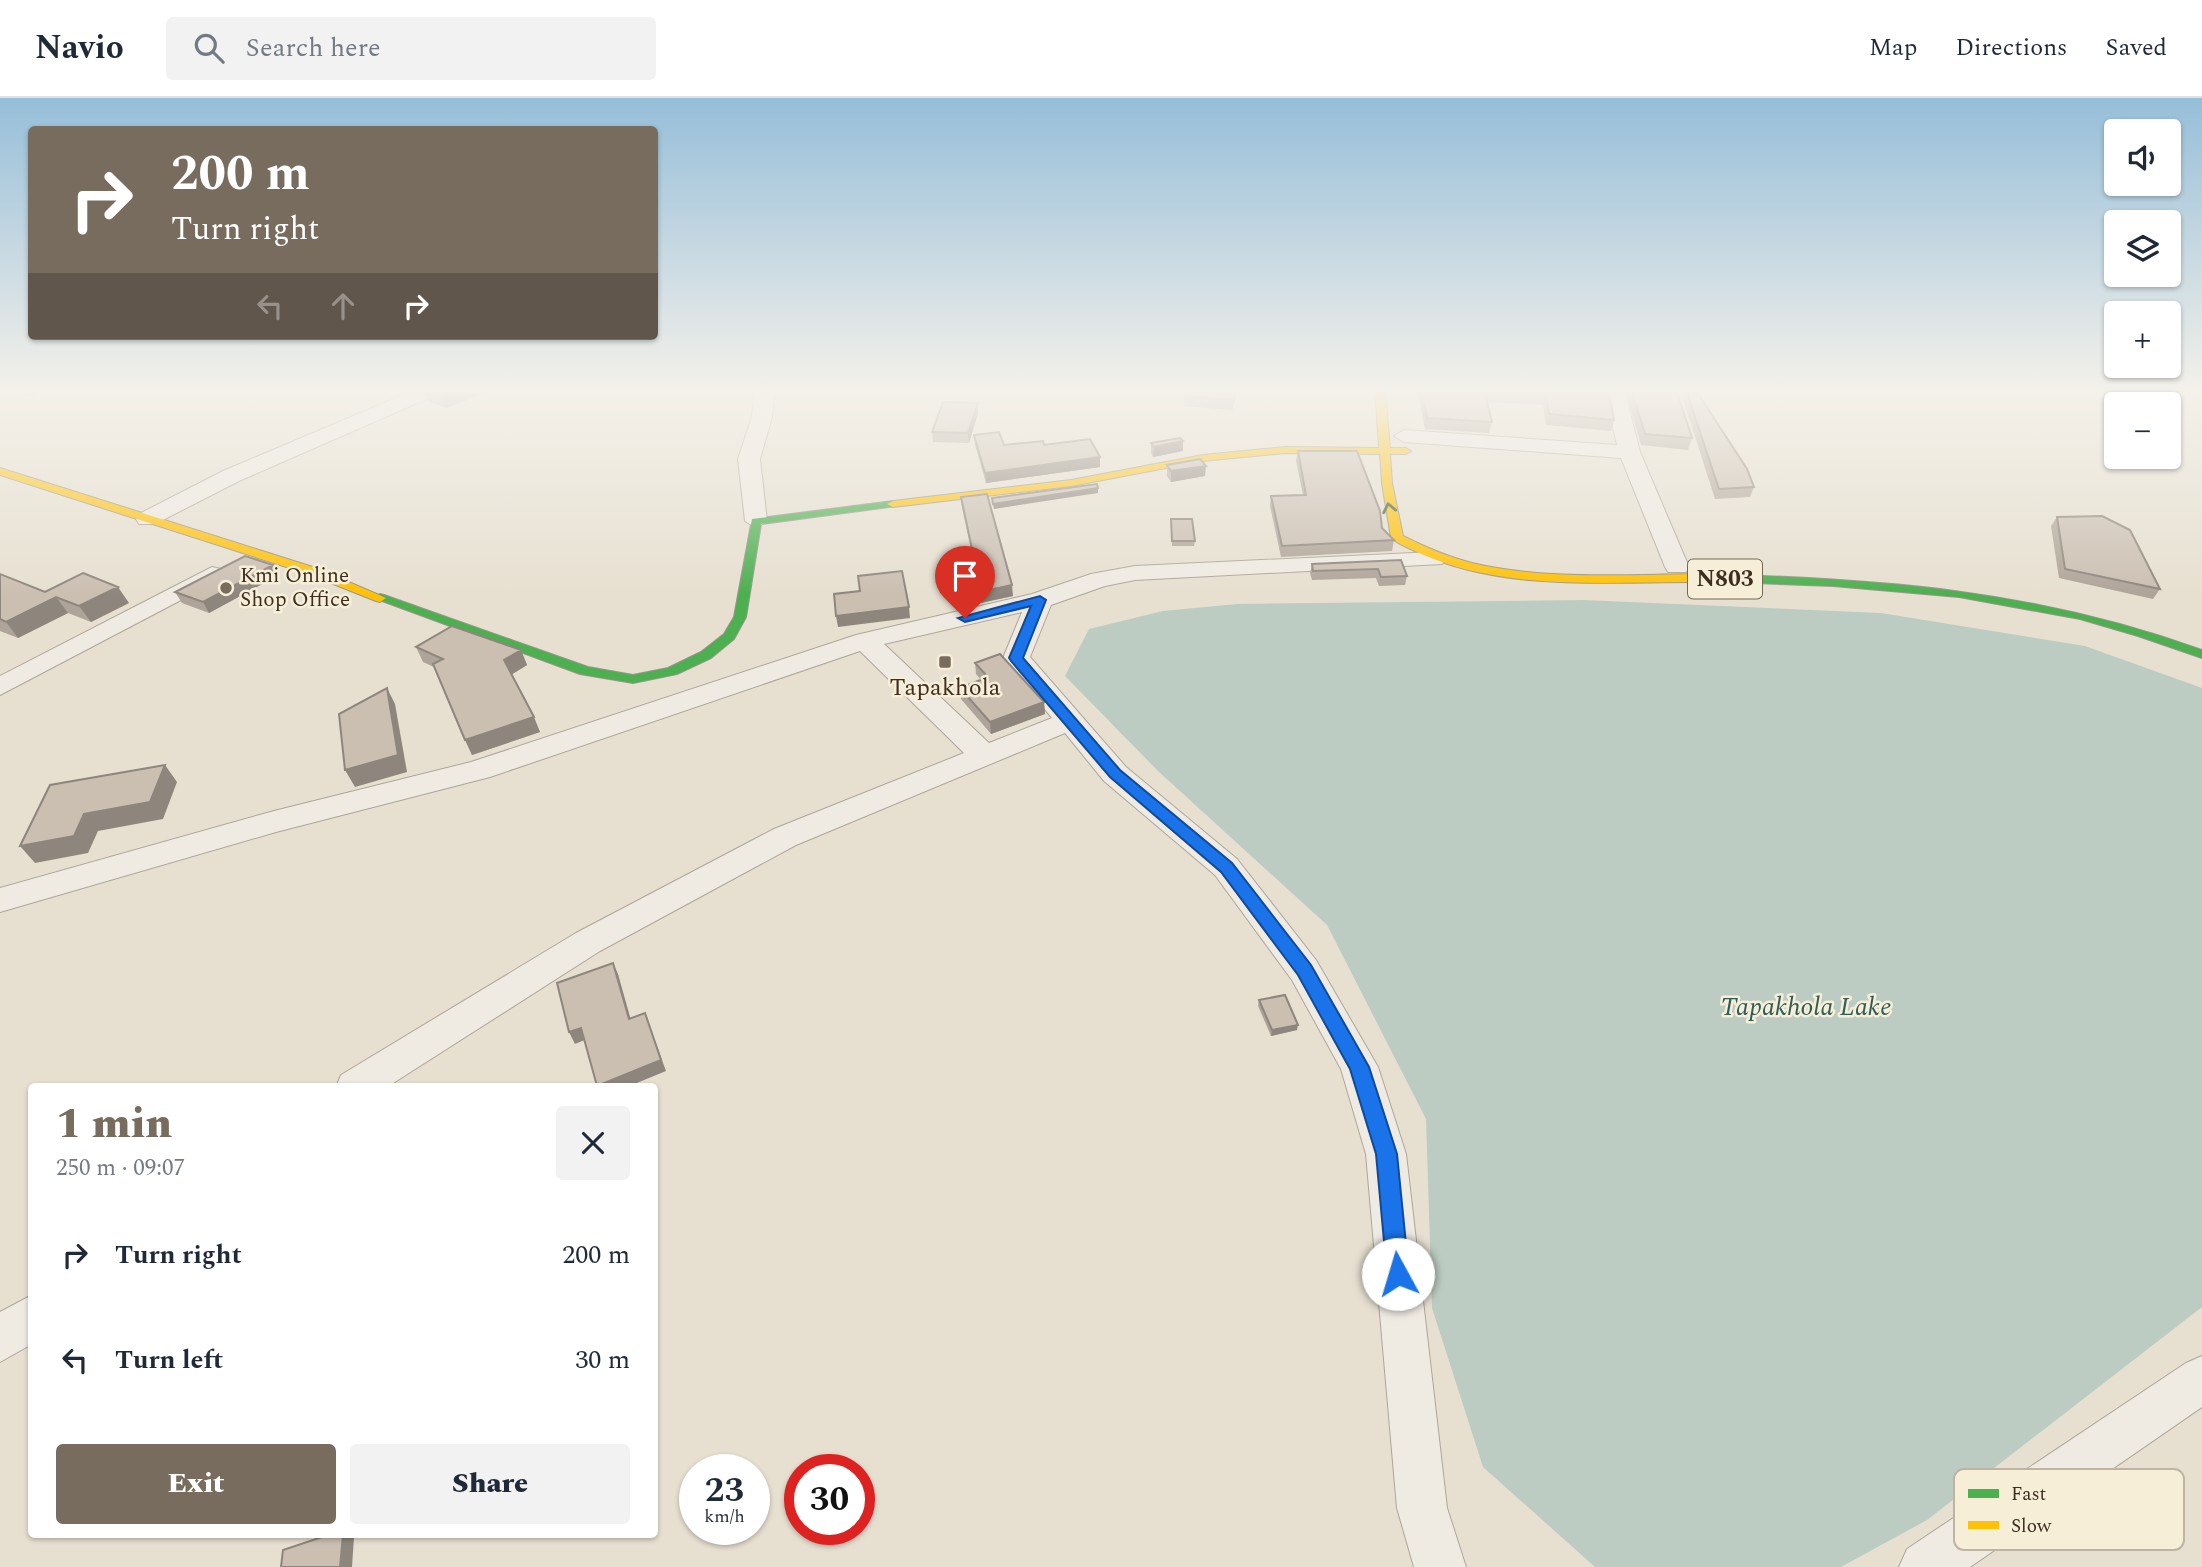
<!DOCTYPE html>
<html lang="en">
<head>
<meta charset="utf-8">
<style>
	:root { --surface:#fff; --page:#f2f2f3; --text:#1f2937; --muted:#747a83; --line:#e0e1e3; --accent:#786c5e }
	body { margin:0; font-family:Spectral,serif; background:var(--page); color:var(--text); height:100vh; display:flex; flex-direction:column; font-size:26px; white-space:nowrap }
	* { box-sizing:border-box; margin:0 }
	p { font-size:23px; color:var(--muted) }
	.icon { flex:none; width:38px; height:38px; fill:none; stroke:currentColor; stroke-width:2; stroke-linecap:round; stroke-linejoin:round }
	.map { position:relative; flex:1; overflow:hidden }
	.details { position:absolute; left:28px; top:985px; width:630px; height:455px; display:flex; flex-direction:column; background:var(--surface); border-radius:7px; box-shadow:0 2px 5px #0004 }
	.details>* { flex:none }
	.guide { position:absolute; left:28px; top:28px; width:630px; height:214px; border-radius:7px; box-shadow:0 2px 5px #0004; background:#786c5e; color:#fff; overflow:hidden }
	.fabs { position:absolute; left:2104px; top:21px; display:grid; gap:14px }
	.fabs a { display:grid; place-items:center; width:77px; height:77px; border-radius:7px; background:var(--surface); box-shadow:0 2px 5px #0004; font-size:35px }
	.speed { position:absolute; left:679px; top:1356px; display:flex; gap:14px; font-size:35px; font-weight:700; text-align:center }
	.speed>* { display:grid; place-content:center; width:91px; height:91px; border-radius:50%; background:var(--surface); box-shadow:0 2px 5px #0004; line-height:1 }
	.speed small { font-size:18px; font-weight:400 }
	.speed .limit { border:10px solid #d22; background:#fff; color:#111 }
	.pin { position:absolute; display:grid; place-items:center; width:60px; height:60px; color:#fff; margin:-72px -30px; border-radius:50% 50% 50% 0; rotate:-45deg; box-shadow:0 0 7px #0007 }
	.pin .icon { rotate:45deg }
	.me { position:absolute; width:77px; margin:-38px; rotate:354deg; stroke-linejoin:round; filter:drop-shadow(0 0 5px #0008) }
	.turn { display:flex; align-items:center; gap:24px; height:147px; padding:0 28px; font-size:32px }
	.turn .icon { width:91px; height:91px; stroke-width:2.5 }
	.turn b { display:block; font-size:49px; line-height:60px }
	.lanes { display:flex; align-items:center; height:66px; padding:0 28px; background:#0003; justify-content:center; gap:35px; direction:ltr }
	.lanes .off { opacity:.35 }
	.round { display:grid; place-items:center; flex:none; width:74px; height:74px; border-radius:7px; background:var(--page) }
	.head { display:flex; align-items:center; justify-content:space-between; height:119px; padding:0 28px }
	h1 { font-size:42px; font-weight:800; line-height:52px; color:var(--accent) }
	.action { display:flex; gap:14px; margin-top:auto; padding:14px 28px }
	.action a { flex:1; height:80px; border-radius:7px; background:var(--accent); color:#fff; font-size:28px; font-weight:800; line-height:80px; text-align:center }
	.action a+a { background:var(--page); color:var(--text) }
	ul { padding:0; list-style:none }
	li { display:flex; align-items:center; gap:21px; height:105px; padding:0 28px }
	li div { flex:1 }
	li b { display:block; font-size:26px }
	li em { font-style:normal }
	header { display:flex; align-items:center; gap:42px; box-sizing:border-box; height:98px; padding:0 35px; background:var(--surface); border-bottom:2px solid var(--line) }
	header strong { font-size:33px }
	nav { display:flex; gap:38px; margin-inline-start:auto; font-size:24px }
	.search { width:490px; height:63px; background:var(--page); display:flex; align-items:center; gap:18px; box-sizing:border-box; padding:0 24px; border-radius:7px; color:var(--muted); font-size:26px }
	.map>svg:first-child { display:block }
	.water { fill:#bcccc2 }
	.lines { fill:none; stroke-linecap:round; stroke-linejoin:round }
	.street-casing { stroke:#ada599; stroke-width:2 }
	.fast-casing { stroke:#9c958a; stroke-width:2 }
	.slow-casing { stroke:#9c958a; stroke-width:2 }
	.street { fill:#efebe3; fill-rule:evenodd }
	.fast { fill:#4caf50; fill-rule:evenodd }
	.slow { fill:#ffc107; fill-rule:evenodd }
	.wall { fill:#afa499 }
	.shaded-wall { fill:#8e867d }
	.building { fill:#cbbfb2; stroke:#8e867d; stroke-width:2 }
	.oneway { stroke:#425b31 }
	.route { fill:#1a73e8; stroke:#114b97; stroke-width:2 }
	.poi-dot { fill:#786c5e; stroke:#f7eed8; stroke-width:2.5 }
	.labels { text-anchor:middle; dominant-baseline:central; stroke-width:5; stroke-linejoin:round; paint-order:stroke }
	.far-poi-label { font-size:21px; fill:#3d2e20; stroke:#f7eed8; text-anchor:start }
	.shield { fill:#f7eed8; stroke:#756857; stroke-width:2 }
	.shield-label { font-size:23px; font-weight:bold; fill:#3d2e20 }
	.poi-label { font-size:24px; fill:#3d2e20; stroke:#f7eed8 }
	.water-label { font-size:26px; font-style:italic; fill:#2f5d5a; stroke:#f7eed8 }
	.key { fill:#f7eed8; stroke:#bfb4a1; stroke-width:2 }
	.key-label { font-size:19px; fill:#3d2e20 }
</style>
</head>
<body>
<header>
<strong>Navio</strong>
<div class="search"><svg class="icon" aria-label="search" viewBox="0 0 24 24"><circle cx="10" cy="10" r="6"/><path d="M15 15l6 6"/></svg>Search here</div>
<nav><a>Map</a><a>Directions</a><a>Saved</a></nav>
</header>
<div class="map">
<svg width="2202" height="1469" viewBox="0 0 2202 1469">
	<rect width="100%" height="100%" fill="#e7e0d1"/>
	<!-- water -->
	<path class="water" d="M 1583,502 L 1881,515 L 2085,548 L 2202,590 L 2202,1209 L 1927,1422 L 1841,1469 L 1595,1469 L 1483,1369 L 1432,1210 L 1426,1021 L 1327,827 L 1158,673 L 1065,578 L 1089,531 L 1163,513 L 1237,506 Z"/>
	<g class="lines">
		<!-- street casing -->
		<g class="street-casing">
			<path id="street" d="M 417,291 L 443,291 L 440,295 L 239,383 L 155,426 L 139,426 L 136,421 L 139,416 L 223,373 Z
				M 755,291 L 775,291 L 772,319 L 760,361 L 767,423 L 756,430 L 745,423 L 738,361 L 752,319 Z
				M 1604,291 L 1624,291 L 1640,354 L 1689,469 L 1686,474 L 1668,474 L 1665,469 L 1621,360 L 1404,344 L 1394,338 L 1404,332 L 1617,347 Z
				M 1434,454 L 1442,456 L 1446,461 L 1442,466 L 1135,482 L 1105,488 L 1051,507 L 1030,559 L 1126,669 L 1237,761 L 1316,862 L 1378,969 L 1406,1056 L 1447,1410 L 1466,1469 L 1414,1469 L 1397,1410 L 1366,1056 L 1341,971 L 1292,882 L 1215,777 L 1104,683 L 1065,635 L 796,747 L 600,853 L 387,989 L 336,989 L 341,977 L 576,835 L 774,731 L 964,655 L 860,553 L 490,679 L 276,734 L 0,814 L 0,790 L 274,713 L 471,664 L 856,537 L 1032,496 L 1091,476 L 1135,468 ZM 1022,514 L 1003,560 L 1052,620 L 989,645 L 884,546 Z
				M 212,469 L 221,471 L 224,476 L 221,481 L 0,597 L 0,578 Z
				M 32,1197 L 32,1246 L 0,1264 L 0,1214 Z
				M 2202,1258 L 2202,1309 L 1970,1469 L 1899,1469 L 1907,1451 L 2186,1265 Z"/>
		</g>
		<!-- fast casing -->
		<g class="fast-casing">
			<path id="fast" d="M 893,403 L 897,404 L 897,408 L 761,426 L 746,519 L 734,541 L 711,560 L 677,576 L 633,585 L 580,576 L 374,500 L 380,496 L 384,497 L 588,569 L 633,577 L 668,570 L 701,554 L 724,536 L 734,519 L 752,421 Z
				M 1707,476 C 1883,481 2035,492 2202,552 L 2202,560 L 2138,538 L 2080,521 L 1959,499 L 1833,488 L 1703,483 L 1701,480 Z"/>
		</g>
		<!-- slow casing -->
		<g class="slow-casing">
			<path id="slow" d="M 1375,291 L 1385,291 L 1390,350 L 1406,350 L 1411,353 L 1406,356 L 1390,356 L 1392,385 L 1403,438 C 1425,449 1448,459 1472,465 C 1548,483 1629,476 1707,476 L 1713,480 L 1707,484 C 1614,483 1507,495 1419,455 C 1410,450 1399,447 1391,440 L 1382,385 L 1380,356 L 1285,355 L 1203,363 L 1071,388 L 893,409 L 887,406 L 893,403 L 1071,382 L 1203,357 L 1285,349 L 1379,350 Z
				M 0,370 L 316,470 L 386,500 L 380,504 L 376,503 L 308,476 L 0,377 Z"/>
		</g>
		<!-- street -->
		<use href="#street" class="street"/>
		<!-- fast -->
		<use href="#fast" class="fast"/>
		<!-- slow -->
		<use href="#slow" class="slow"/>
	</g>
	<!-- wall -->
	<path class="wall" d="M 9,291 L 48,291 L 30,298 Z
		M 423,291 L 494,291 L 446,310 L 428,303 Z
		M 1238,291 L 1232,312 L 1184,308 L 1185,298 Z
		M 1417,291 L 1608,291 L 1614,322 L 1611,333 L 1546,327 L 1543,307 L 1487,304 L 1492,324 L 1489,335 L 1425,331 Z
		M 1625,291 L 1676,291 L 1692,340 L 1688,352 L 1641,347 Z
		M 1993,291 L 2019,291 L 2017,295 Z
		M 1686,292 L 1754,389 L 1750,399 L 1715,401 L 1683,301 Z
		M 978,305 L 978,315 L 969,345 L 933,344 L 932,334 Z
		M 974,337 L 1004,347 L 1044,347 L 1100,369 L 986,385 L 975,347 Z
		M 1151,345 L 1183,353 L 1153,359 L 1151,355 Z
		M 1298,353 L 1382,430 L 1394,442 L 1392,453 L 1281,459 L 1270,408 L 1271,398 L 1303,397 L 1296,363 Z
		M 1167,367 L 1205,378 L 1171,384 L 1167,378 Z
		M 961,399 L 1013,498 L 976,506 L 968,462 L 967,451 L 971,451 L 962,409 Z
		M 2057,419 L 2160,491 L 2153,501 L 2059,480 L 2051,428 Z
		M 1171,421 L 1195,443 L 1194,448 L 1172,448 Z
		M 1401,462 L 1407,478 L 1405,487 L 1379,488 L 1376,480 L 1312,482 L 1310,475 L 1312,466 Z
		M 0,476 L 45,494 L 129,505 L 91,524 L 68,515 L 18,540 L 0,533 Z
		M 279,477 L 209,515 L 182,505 L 175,494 Z
		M 416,549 L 521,552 L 527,567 L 512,576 L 540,634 L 472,657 L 434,569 L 423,564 Z
		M 975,565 L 1044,604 L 1045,616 L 991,636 L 961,601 L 960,590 L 981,582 L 976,576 Z
		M 1259,902 L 1297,932 L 1271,938 L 1258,908 Z"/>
	<!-- shaded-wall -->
	<path class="shaded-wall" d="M 25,291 L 48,291 L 30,298 Z
		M 453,291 L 494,291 L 446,310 L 440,296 Z
		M 1236,291 L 1238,291 L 1232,312 L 1233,302 Z
		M 978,305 L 978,315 L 969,345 L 968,335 Z
		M 1183,343 L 1183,353 L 1153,359 L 1154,349 Z
		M 1100,359 L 1100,369 L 986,385 L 985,375 Z
		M 1206,368 L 1205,378 L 1171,384 L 1171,373 Z
		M 1098,390 L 1098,395 L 994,411 L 993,406 Z
		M 273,467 L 279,477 L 209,515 L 203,504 Z
		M 1012,487 L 1013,498 L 976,506 L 975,495 Z
		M 118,489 L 129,505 L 91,524 L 79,508 Z
		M 56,499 L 68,515 L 18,540 L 6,524 Z
		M 909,509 L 910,520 L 838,529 L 836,518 Z
		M 521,552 L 527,567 L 511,577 L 504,562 Z
		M 387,590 L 395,606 L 407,674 L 355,689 L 345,672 Z
		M 1044,604 L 1045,616 L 991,636 L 990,624 Z
		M 534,619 L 540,634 L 472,657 L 465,642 Z
		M 165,667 L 177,684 L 163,721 L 98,733 L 88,755 L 35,765 L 20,748 L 84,716 Z
		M 613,865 L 618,876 L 634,933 L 629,921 Z
		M 645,915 L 666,973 L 627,989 L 598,989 L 597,988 Z
		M 1298,927 L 1297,932 L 1271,938 L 1272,932 Z
		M 581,930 L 587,941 L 575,946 L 569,934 Z
		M 343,1437 L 351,1437 L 354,1439 L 352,1469 L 340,1469 Z"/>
	<!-- building -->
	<path class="building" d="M 427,291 L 453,291 L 440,296 Z
		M 1187,291 L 1236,291 L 1233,302 L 1185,298 Z
		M 1421,291 L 1608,291 L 1614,322 L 1549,316 L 1546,296 L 1484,293 L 1492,324 L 1427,320 Z
		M 1631,291 L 1676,291 L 1692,340 L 1645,336 Z
		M 1689,291 L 1695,291 L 1747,371 L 1754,389 L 1719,391 L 1686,292 Z
		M 943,304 L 978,305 L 968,335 L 932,334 Z
		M 999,334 L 1004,347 L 1043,343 L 1044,347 L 1090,341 L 1100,359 L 985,375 L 974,337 Z
		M 1180,340 L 1183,343 L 1154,349 L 1151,345 Z
		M 1298,353 L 1357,353 L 1380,413 L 1382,430 L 1394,442 L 1282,448 L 1271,398 L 1306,397 Z
		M 1200,361 L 1206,368 L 1171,373 L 1167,367 Z
		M 1097,386 L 1098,390 L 993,406 L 992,400 Z
		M 987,396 L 1012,487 L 975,495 L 967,451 L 972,451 L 961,399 Z
		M 2102,418 L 2130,432 L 2160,491 L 2065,471 L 2057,419 Z
		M 1171,421 L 1192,421 L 1195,443 L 1172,443 Z
		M 245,458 L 273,467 L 203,504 L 175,494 Z
		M 1401,462 L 1407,478 L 1381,479 L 1378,471 L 1313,473 L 1312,466 Z
		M 902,473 L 909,509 L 836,518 L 834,496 L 860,493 L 858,478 Z
		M 83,475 L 118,489 L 79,508 L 56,499 L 6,524 L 0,521 L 0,476 L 45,494 Z
		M 452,528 L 521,552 L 504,562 L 534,619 L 465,642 L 433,566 L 443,561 L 416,549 Z
		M 1000,556 L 1044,604 L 990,624 L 960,590 L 988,579 L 975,565 Z
		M 387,590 L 398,657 L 345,672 L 339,616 Z
		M 165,667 L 150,704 L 84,716 L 74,738 L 20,748 L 50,687 Z
		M 613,865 L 629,921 L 645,915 L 661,962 L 597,988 L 581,930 L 569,934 L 557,885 Z
		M 1285,897 L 1298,927 L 1272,932 L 1259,902 Z
		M 328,1437 L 343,1437 L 340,1469 L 281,1469 L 283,1452 Z"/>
	<!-- one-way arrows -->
	<defs><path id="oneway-chevron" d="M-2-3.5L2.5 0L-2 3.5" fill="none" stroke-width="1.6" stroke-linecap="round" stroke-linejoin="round" transform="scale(1.75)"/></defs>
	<use class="oneway" href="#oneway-chevron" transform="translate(1389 410) rotate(-102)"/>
	<!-- sky -->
	<linearGradient id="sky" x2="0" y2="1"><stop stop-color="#96bed9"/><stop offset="0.59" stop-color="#f4f1ea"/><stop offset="1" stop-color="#f4f1ea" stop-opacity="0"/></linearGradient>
	<rect width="2202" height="497" fill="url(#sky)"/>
	<!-- route -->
	<path class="route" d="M 1040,498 L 1046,502 L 1023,560 L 1120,672 L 1232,765 L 1311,867 L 1369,969 L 1397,1056 L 1409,1176 L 1406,1183 L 1398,1186 L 1391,1183 L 1387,1176 L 1376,1056 L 1350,971 L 1298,877 L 1221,774 L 1110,679 L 1011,563 L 1009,560 L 1031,508 L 965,524 L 958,520 Z"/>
	<!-- markers -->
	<g class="poi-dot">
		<circle cx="226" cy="490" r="7"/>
		<rect x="938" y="557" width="14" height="14" rx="3.5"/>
	</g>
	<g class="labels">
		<!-- far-poi labels -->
		<g class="far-poi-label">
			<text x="240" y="478">Kmi Online<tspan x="240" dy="24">Shop Office</tspan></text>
		</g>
		<!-- shield labels -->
		<rect class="shield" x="1688" y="461.5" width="74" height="39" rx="5"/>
		<g class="shield-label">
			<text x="1725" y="481">N803</text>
		</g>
		<!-- poi labels -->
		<g class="poi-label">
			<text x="945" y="590">Tapakhola</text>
		</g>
		<!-- water labels -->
		<g class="water-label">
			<text x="1806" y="909">Tapakhola Lake</text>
		</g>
	</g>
	<!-- legend -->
	<rect x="1954" y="1371" width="230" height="81" rx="10" class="key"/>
	<rect x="1968" y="1391" width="31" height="9" fill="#4caf50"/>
	<rect x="1968" y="1423" width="31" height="8" fill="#ffc107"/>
	<g class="key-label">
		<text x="2011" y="1402">Fast</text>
		<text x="2011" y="1434">Slow</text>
	</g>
</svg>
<div class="fabs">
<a><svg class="icon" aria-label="sound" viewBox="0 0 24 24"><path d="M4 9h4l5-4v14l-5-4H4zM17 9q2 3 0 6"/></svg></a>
<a><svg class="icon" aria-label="layers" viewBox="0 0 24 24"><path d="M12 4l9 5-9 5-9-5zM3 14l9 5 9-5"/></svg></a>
<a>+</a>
<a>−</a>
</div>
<div class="speed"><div>23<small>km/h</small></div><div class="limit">30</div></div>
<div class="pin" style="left:965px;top:520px;background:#d93025"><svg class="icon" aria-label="arrive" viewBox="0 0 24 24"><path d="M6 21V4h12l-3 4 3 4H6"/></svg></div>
<svg class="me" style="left:1398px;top:1176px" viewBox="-20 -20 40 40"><circle r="19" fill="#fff"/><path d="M0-13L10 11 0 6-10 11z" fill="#1a73e8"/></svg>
<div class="guide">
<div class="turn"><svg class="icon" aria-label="right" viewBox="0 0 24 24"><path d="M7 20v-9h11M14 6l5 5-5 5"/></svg><div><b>200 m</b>Turn right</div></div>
<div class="lanes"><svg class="icon off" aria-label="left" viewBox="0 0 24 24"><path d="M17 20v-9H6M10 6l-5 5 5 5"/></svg><svg class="icon off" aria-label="ahead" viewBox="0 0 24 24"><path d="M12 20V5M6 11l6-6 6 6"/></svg><svg class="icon" aria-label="right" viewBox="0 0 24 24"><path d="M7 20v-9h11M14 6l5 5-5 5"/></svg></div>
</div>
<section class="details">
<div class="head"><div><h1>1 min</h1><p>250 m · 09:07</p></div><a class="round"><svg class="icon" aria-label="close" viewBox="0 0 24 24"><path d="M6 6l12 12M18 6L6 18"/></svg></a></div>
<ul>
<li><svg class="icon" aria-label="right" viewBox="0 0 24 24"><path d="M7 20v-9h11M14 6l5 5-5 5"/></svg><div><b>Turn right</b></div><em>200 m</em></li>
<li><svg class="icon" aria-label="left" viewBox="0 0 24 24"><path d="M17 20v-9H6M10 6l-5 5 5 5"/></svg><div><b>Turn left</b></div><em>30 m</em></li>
</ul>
<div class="action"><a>Exit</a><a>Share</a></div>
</section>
</div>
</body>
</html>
